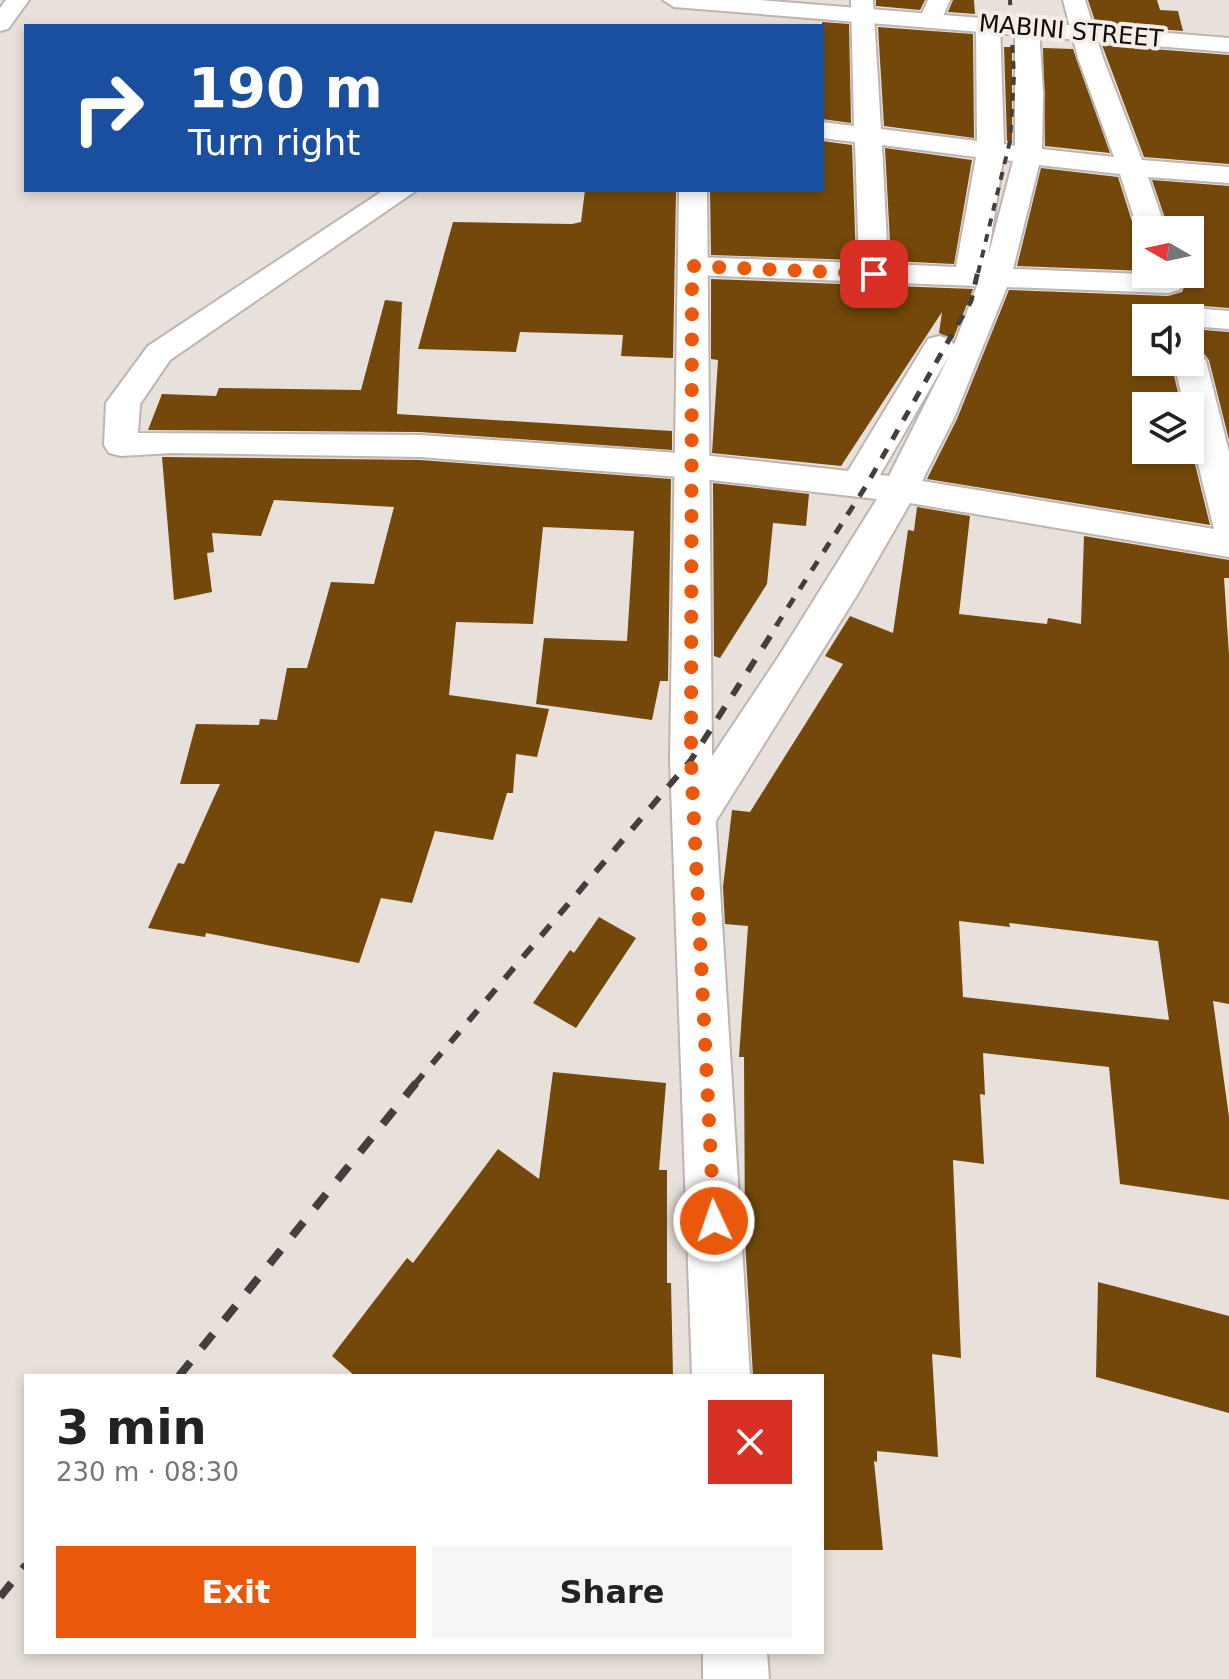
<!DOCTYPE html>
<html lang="en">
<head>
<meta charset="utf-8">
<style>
	:root { --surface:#fff; --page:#f6f6f6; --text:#222; --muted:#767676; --accent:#ea580c }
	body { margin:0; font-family:"DejaVu Sans",sans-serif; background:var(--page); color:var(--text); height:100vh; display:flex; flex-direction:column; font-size:30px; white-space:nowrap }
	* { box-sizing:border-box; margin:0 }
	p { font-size:26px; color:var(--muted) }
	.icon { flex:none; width:44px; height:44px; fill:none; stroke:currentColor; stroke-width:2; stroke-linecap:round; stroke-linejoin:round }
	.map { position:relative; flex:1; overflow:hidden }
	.panel { position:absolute; left:24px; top:1374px; width:800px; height:280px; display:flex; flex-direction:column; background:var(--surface); border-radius:0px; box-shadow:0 4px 12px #0003 }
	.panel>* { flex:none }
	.banner { position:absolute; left:24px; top:24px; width:800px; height:168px; border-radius:0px; box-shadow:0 4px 12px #0003; background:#1a4fa0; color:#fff; overflow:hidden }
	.needle { width:52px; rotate:279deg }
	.controls { position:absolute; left:1132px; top:216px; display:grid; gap:16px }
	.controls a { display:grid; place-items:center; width:72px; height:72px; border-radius:0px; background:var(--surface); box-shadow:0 4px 12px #0003; font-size:40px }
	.pin { position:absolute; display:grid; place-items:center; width:68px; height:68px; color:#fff; margin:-34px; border-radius:16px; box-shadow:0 4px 12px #0006 }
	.me { position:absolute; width:88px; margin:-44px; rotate:357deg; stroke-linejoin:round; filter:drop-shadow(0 0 6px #0008) }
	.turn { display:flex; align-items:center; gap:28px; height:168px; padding:0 32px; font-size:36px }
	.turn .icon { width:104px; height:104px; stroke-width:2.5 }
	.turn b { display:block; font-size:56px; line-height:68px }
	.round { display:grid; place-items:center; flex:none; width:84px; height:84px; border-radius:0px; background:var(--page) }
	.overview { display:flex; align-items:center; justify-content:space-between; height:136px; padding:0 32px }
	h1 { font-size:48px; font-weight:700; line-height:60px }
	.action { display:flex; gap:16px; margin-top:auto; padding:16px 32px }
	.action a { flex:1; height:92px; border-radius:0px; background:var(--accent); color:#fff; font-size:32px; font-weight:700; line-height:92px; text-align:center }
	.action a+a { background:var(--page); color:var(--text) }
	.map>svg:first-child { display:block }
	.building { fill:#74480a; fill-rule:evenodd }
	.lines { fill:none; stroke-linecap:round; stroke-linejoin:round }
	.street-casing { stroke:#beb5b0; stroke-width:4 }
	.secondary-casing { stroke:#beb5b0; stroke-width:4 }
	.street { fill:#fff; fill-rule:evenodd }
	.secondary { fill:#fff; fill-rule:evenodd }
	.rail-far3 { stroke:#443f3c; stroke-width:4; stroke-dasharray:8 8; stroke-linecap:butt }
	.rail-far2 { stroke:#443f3c; stroke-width:5; stroke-dasharray:11 11; stroke-linecap:butt }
	.rail-far1 { stroke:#443f3c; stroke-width:6; stroke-dasharray:14 14; stroke-linecap:butt }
	.rail { stroke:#443f3c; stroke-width:8; stroke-dasharray:18 18; stroke-linecap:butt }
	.route { stroke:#ea580c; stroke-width:14; stroke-dasharray:0 25.2 }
	.labels { text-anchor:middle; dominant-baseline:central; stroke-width:8; stroke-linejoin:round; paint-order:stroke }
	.far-street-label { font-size:24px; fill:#0e0b09; stroke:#f6ede7 }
</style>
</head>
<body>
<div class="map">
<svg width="1229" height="1679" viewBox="0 0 1229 1679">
	<rect width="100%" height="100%" fill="#e8e0da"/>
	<!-- building -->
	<path class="building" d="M 876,0 L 925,0 L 920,10 L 876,6 Z
		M 953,0 L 974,0 L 975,14 L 948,12 Z
		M 1088,0 L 1157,0 L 1160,10 L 1178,11 L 1183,31 L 1096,24 Z
		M 822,22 L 849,24 L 851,123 L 822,119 Z
		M 878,27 L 973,34 L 974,138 L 884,126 Z
		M 1102,45 L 1229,55 L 1229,164 L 1144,157 Z
		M 1004,47 L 1012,47 L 1012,142 L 1007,141 Z
		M 1043,48 L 1073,49 L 1110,153 L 1045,146 Z
		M 822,141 L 852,145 L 856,260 L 711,255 L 710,190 L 822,190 Z
		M 885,148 L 972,160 L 954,264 L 891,261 Z
		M 1041,168 L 1118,177 L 1135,231 L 1146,240 L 1146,271 L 1017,266 Z
		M 1152,180 L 1229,186 L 1229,308 L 1178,304 L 1167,306 L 1162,318 L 1146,318 L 1146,362 L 1171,362 L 1181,406 L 1146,406 L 1146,450 L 1190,450 L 1190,444 L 1210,525 L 927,479 L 957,419 L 1009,290 L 1168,296 L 1182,292 L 1186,282 L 1176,274 L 1190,274 L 1190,230 L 1169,230 Z
		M 585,190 L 676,190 L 673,358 L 621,356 L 623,335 L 520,332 L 516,352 L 418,349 L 453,222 L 572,224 L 581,222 Z
		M 711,279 L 973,289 L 953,339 L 939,333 L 942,312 L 841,466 L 712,453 L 718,360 L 711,359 Z
		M 385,300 L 402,302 L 397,414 L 672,431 L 672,450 L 420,432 L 148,430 L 162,394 L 216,396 L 219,388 L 361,390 Z
		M 1190,329 L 1229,332 L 1229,440 L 1209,360 L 1202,351 L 1190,348 Z
		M 162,457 L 420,460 L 671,479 L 668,681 L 660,681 L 652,720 L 536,704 L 544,638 L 627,641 L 634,531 L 543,527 L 533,624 L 456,622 L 449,695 L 549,709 L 537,757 L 516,754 L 513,793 L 507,793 L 493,840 L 435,831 L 412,903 L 381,898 L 359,963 L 206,933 L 205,937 L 148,928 L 178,863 L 184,864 L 220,784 L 180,784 L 196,724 L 259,725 L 260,719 L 277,720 L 287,668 L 307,668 L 331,582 L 374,584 L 394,507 L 274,500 L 261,536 L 212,533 L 214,552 L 207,553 L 212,592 L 174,600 Z
		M 713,483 L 809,494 L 806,526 L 773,523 L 767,584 L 720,658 L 714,656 Z
		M 917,507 L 970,516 L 959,614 L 1047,624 L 1048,618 L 1081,624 L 1084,536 L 1229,560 L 1229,578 L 1224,578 L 1229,655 L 1229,1004 L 1213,1001 L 1229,1117 L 1229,1200 L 1120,1184 L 1109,1067 L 983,1053 L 985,1095 L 980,1094 L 984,1164 L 953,1160 L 961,1358 L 932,1354 L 938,1457 L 877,1451 L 877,1462 L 874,1461 L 883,1550 L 822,1550 L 822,1376 L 753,1376 L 745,1240 L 744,1057 L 739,1057 L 748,926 L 725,924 L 723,887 L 732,810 L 750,812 L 843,664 L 825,656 L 850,616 L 893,633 L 908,530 L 914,531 ZM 959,921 L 1010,927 L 1009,923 L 1158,941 L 1169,1020 L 963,997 Z
		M 599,917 L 636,938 L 576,1028 L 533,1003 L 570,950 L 574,953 Z
		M 553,1072 L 666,1083 L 659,1170 L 667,1170 L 667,1283 L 671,1283 L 673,1376 L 355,1376 L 332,1356 L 407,1258 L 413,1263 L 498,1149 L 539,1179 Z
		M 1098,1282 L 1229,1316 L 1229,1413 L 1096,1377 Z"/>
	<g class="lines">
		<!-- street casing -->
		<g class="street-casing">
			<path id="street" d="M 6,0 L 29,0 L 8,29 L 0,31 L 0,8 Z
				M 851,0 L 873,0 L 881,129 L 977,141 L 976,24 L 988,17 L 1000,24 L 1004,144 L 1015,146 L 1015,27 L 1027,20 L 1039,27 L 1043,93 L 1042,149 L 1114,157 L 1078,58 L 1063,0 L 1085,0 L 1103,58 L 1142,160 L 1229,167 L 1229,183 L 1148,177 L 1166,230 L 1146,230 L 1146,237 L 1138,230 L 1120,174 L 1039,165 L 1013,269 L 1168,275 L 1179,278 L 1183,284 L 1179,290 L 1168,293 L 1007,287 L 954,418 L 922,481 L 1214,529 L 1190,431 L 1190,406 L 1184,406 L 1174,362 L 1190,362 L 1190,351 L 1201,354 L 1206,361 L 1229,452 L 1229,557 L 910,503 L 857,595 L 709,832 L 694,837 L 679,832 L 672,819 L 679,806 L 779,656 L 877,499 L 693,478 L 420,457 L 172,453 L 121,456 L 109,453 L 104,445 L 106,403 L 148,346 L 384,190 L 417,190 L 170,360 L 140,404 L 138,433 L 420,435 L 693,454 L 848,471 L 928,339 L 939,336 L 950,339 L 954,345 L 977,286 L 692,275 L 682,272 L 677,266 L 682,260 L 692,257 L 859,263 L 855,142 L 822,138 L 822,122 L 854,126 ZM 882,145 L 976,157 L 956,267 L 888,264 ZM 1003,160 L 1013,161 L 988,257 ZM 950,354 L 889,476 L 880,475 Z
				M 928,0 L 950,0 L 940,23 L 924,23 L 920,18 Z
				M 1179,307 L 1229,311 L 1229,329 L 1190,326 L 1190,318 L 1165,318 L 1168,309 Z"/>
		</g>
		<!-- secondary casing -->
		<g class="secondary-casing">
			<path id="secondary" d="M 663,0 L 759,0 L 1229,38 L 1229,52 L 674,7 Z
				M 679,190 L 707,190 L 712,760 L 750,1376 L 692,1376 L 670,760 Z
				M 703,1652 L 767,1652 L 769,1679 L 703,1679 Z"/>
		</g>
		<!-- street -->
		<use href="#street" class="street"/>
		<!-- secondary -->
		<use href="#secondary" class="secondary"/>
		<!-- rail-far3 -->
		<path class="rail-far3" d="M 978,273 L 1010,141 L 1014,76 L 1010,0"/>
		<!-- rail-far2 -->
		<path class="rail-far2" d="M 776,626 L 866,486 L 971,301 L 978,271"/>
		<!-- rail-far1 -->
		<path class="rail-far1" d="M 414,1085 L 691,760 L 778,624"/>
		<!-- rail -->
		<path class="rail" d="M 179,1376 L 416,1083
			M 0,1597 L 26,1565"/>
	</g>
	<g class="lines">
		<!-- route -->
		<path class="route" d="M 714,1221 L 691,760 L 692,266 L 874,274"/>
	</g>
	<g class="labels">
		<!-- far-street labels -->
		<g class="far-street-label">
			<text transform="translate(1071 31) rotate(5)">MABINI STREET</text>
		</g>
	</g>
</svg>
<div class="controls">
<a><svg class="needle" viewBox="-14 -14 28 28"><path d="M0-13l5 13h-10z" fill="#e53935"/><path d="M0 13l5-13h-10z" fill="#767676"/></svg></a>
<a><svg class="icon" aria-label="sound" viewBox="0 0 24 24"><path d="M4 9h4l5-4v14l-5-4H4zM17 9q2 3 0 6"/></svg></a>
<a><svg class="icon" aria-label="layers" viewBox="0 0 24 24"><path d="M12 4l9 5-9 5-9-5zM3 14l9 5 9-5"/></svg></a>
</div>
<div class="pin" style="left:874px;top:274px;background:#d93025"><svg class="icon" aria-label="arrive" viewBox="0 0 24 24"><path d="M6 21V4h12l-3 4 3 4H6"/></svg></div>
<svg class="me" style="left:714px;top:1221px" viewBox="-20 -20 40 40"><circle r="17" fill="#ea580c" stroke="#fff" stroke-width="3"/><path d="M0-11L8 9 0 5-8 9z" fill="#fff"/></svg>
<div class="banner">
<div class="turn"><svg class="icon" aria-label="right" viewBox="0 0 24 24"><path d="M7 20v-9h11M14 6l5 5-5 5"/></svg><div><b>190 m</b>Turn right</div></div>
</div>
<section class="panel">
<div class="overview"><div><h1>3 min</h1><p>230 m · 08:30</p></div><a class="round" style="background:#d93025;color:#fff"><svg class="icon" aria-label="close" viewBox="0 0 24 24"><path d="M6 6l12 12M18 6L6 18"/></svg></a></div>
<div class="action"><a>Exit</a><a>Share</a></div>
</section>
</div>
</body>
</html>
